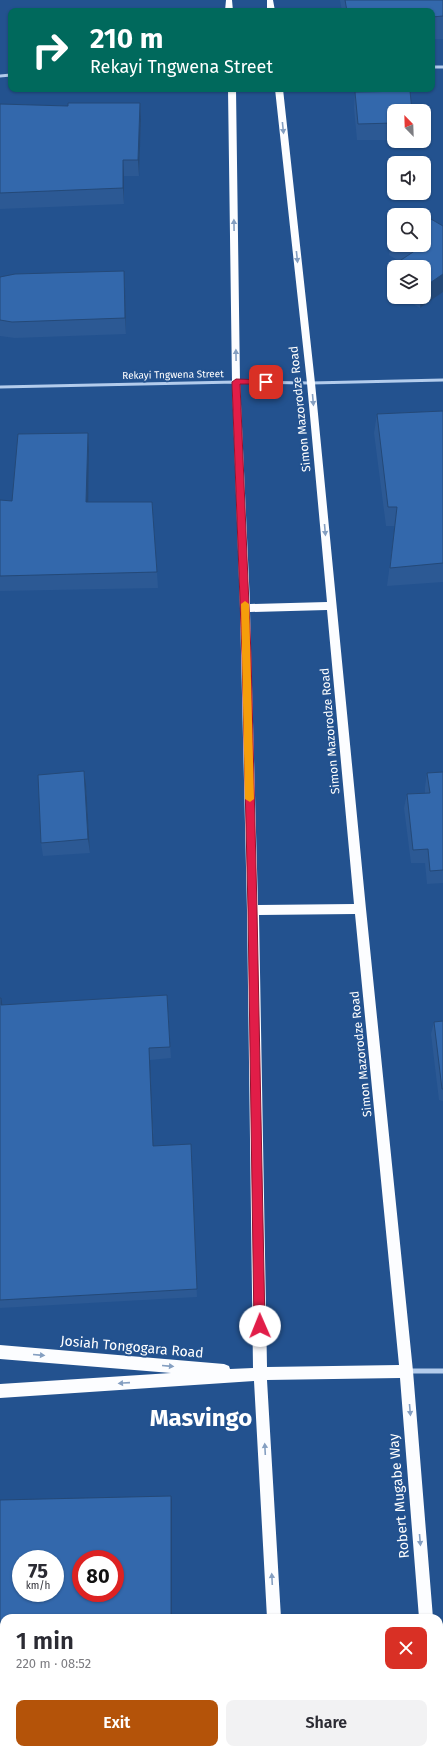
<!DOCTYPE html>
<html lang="en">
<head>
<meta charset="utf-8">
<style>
	:root { --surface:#fff; --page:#f2f2f3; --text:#2b2b33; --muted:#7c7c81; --accent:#b45309 }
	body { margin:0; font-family:"Fira Sans",sans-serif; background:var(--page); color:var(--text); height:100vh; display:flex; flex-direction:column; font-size:15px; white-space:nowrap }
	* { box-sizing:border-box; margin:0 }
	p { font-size:13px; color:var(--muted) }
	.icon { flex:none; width:22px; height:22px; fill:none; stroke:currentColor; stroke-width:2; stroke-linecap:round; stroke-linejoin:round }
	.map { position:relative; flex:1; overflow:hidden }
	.drawer { position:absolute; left:0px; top:1614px; width:443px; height:140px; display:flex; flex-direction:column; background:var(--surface); border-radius:12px 12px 0 0; box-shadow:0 1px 3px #0004 }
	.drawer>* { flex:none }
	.banner { position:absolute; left:8px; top:8px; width:427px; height:84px; border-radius:8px; box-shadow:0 1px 3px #0004; background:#00695c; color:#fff; overflow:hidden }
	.needle { width:26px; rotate:337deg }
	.controls { position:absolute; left:387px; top:104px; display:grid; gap:8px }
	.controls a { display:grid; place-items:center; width:44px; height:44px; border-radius:8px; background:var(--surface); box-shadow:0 1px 3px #0004; font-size:20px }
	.speed { position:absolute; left:12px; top:1550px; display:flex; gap:8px; font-size:20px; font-weight:700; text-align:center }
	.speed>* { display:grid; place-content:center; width:52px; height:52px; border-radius:50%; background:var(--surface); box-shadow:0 1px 3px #0004; line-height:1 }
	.speed small { font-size:10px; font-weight:400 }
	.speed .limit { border:6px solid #d22; background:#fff; color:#111 }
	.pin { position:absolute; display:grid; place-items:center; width:34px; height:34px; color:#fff; margin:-17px; border-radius:8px; box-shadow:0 2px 6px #0006 }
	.me { position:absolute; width:44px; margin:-22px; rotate:359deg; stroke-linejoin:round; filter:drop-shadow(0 0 3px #0008) }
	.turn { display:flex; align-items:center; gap:14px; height:84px; padding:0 16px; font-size:18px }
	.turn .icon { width:52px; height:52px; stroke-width:2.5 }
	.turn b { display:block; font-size:28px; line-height:34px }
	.round { display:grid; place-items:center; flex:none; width:42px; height:42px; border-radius:8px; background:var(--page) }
	.overview { display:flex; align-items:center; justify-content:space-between; height:68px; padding:0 16px }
	h1 { font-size:24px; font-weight:600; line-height:30px }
	.button { display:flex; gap:8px; margin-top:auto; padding:8px 16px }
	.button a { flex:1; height:46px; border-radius:8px; background:var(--accent); color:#fff; font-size:16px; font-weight:600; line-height:46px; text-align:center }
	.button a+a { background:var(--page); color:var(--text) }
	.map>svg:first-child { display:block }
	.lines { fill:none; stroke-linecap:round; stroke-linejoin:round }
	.minor-far1 { stroke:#b3ccec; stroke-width:3 }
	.minor { stroke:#b3ccec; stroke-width:5 }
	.trunk { fill:#fcfdff; fill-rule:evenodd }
	.wall { fill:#2c5994 }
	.shaded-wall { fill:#244978 }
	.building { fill:#3368ac; stroke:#244978; fill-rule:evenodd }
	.oneway { fill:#859fc1 }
	.route { fill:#e11d48; stroke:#92132f }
	.slow { fill:#f59e0b }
	.labels { text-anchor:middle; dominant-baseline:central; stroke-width:4; stroke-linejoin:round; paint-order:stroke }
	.far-street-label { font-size:10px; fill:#fff; stroke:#23528f }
	.street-label { font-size:12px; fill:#fff; stroke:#23528f }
	.near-street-label { font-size:14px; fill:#fff; stroke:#23528f }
	.near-town-label { font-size:24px; font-weight:bold; fill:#fff; stroke:#23528f }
</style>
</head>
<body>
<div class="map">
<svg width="443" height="1754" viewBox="0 0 443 1754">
	<rect width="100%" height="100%" fill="#23528f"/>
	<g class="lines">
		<!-- minor-far1 -->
		<path class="minor-far1" d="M 432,67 L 443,67
			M 0,76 L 11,75
			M 0,387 L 236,382 L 311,383 L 443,380"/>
		<!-- minor -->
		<path class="minor" d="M 409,1371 L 443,1371"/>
		<!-- trunk -->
		<path class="trunk" d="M 226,0 L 232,0 L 233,11 L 225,11 Z
			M 267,0 L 273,0 L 275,11 L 267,11 Z
			M 228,89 L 236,89 L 240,382 L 250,604 L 327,602 L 307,383 L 275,89 L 283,89 L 315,383 L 366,909 L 413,1371 L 433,1618 L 419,1618 L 400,1378 L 267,1380 L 281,1618 L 267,1618 L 254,1381 L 0,1398 L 0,1384 L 171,1373 L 0,1359 L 0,1345 L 224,1364 L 229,1366 L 230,1369 L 253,1368 L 247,910 L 240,608 L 232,382 ZM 327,610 L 354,904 L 258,905 L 250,612 ZM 355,914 L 399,1365 L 267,1367 L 259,915 Z
			M 439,1743 L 443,1746 L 443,1754 L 429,1754 L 430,1750 L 439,1750 Z
			M 274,1750 L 288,1750 L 289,1754 L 273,1754 Z"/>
	</g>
	<!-- wall -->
	<path class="wall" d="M 340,0 L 443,0 L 443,39 L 432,39 L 432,11 L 342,11 Z
		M 355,92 L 394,111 L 394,140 L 357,140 L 354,108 Z
		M 140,103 L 141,119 L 139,176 L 124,176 L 124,204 L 0,209 L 0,104 L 68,106 Z
		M 443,226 L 443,292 L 420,308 L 401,297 L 424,297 L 424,267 L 394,267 L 394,293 L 387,288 L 389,268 L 399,261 L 389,255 L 391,235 L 394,233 L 394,245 L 424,245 Z
		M 0,277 L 125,288 L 126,334 L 15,338 L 0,336 Z
		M 443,411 L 443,582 L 387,586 L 395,526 L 386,526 L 374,433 L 377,414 Z
		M 88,433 L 89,449 L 88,502 L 157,572 L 158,588 L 0,591 L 0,500 L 12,501 Z
		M 84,771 L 86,785 L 90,853 L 43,856 L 41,843 Z
		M 443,772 L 443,883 L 427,884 L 425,863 L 411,863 L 404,808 L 407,794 L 425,793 L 425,787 L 427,773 Z
		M 167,995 L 171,1058 L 150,1060 L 154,1146 L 191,1144 L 197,1297 L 0,1308 L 0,998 L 1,998 L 3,1005 Z
		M 443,1021 L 443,1101 L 439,1100 L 431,1034 L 434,1022 Z"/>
	<!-- shaded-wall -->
	<path class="shaded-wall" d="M 140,103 L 141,119 L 139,176 L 138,160 Z
		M 123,160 L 124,176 L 124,204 L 123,188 Z
		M 124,271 L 125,288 L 126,334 L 125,318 Z
		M 443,274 L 443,292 L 420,308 L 421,297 L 424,297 L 424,287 Z
		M 88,433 L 89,449 L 88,517 L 86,502 Z
		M 84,771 L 86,785 L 90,853 L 88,839 Z
		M 1,998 L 4,1010 L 1,1005 Z
		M 149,1048 L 150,1060 L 154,1156 L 153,1146 Z
		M 171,1496 L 172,1501 L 172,1618 L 171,1618 Z"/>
	<!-- building -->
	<path class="building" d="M 345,0 L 443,0 L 443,16 L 432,17 L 432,11 L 347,11 Z
		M 410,91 L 412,111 L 394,111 L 394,123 L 358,124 L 355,92 Z
		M 68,103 L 140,103 L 138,160 L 123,160 L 123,188 L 0,193 L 0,104 L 68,106 Z
		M 424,215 L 443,226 L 443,274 L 424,287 L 424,267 L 394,267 L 394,271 L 389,268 L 416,250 L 409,245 L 424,245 Z
		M 124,271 L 125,318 L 12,322 L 0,320 L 0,277 L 15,274 Z
		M 443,411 L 443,563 L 390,568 L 397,507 L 388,507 L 377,414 Z
		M 88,433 L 86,502 L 152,502 L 157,572 L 0,576 L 0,500 L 12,501 L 18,434 Z
		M 84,771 L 88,839 L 41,843 L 38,775 Z
		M 443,772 L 443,870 L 430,871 L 428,849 L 413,850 L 407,794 L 430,793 L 427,773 Z
		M 167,995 L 170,1047 L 149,1048 L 153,1146 L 191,1144 L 197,1289 L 0,1300 L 0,998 L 1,998 L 1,1005 Z
		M 443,1021 L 443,1089 L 442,1089 L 434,1022 Z
		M 171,1496 L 171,1618 L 4,1618 L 4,1750 L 158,1750 L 158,1754 L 0,1754 L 0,1500 ZM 21,1559 L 55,1559 L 55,1593 L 21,1593 ZM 81,1559 L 115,1559 L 115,1593 L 81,1593 Z"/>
	<!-- one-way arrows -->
	<defs><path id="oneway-solid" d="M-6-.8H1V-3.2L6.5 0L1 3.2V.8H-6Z"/></defs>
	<g class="oneway">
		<use href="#oneway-solid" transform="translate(283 128) rotate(84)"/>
		<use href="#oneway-solid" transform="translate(234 225) rotate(-91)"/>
		<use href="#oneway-solid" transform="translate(297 257) rotate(84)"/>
		<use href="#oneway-solid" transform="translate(236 355) rotate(-91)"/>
		<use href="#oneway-solid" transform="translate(313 400) rotate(85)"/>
		<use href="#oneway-solid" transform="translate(325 530) rotate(85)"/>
		<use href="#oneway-solid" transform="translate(39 1355) rotate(5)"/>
		<use href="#oneway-solid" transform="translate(168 1366) rotate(5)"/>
		<use href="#oneway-solid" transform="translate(124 1383) rotate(176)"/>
		<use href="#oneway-solid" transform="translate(410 1410) rotate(85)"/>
		<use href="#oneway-solid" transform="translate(265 1449) rotate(-93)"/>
		<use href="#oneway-solid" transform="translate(420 1540) rotate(85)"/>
		<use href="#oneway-solid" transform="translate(272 1579) rotate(-93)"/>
	</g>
	<!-- route -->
	<path class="route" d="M 236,379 L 266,380 L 270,382 L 266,384 L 240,384 L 251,655 L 257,910 L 265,1326 L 263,1330 L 260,1331 L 256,1330 L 254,1326 L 248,910 L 242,655 L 232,382 Z"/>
	<!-- slow -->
	<path class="slow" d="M 245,601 L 249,604 L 254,799 L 250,802 L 245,799 L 241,604 Z"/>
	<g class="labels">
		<!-- far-street labels -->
		<g class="far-street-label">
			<text transform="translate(173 375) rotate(-1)">Rekayi Tngwena Street</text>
		</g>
		<!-- street labels -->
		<g class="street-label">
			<text transform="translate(300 409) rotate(-96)">Simon Mazorodze Road</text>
			<text transform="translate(330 731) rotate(-95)">Simon Mazorodze Road</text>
			<text transform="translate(361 1054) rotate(-96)">Simon Mazorodze Road</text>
		</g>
		<!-- near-street labels -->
		<g class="near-street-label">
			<text transform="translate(132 1347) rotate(5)">Josiah Tongogara Road</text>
			<text transform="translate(399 1496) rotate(-95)">Robert Mugabe Way</text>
		</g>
		<!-- near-town labels -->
		<g class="near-town-label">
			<text x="201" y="1418">Masvingo</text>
		</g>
	</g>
</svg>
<div class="controls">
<a><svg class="needle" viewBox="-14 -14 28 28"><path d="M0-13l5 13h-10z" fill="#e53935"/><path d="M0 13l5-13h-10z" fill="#7c7c81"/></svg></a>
<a><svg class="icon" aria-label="sound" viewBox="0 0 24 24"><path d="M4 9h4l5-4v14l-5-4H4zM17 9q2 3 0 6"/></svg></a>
<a><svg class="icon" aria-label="search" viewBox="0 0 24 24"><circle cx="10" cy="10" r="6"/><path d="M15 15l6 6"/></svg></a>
<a><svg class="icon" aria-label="layers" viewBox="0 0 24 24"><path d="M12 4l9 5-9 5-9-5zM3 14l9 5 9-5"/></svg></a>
</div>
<div class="speed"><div>75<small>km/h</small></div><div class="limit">80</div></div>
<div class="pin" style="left:266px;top:382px;background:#d93025"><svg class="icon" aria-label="arrive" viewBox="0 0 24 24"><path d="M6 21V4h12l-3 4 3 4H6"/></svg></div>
<svg class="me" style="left:260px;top:1326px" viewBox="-20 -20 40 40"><circle r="19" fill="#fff"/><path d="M0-13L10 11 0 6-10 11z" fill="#e11d48"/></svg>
<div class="banner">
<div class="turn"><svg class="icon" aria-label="right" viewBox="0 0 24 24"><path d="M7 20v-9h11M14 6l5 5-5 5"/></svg><div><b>210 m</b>Rekayi Tngwena Street</div></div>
</div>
<section class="drawer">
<div class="overview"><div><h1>1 min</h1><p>220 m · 08:52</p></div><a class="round" style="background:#d93025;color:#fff"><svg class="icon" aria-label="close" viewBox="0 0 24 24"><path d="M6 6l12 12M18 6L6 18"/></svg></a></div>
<div class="button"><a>Exit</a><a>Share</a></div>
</section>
</div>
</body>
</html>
